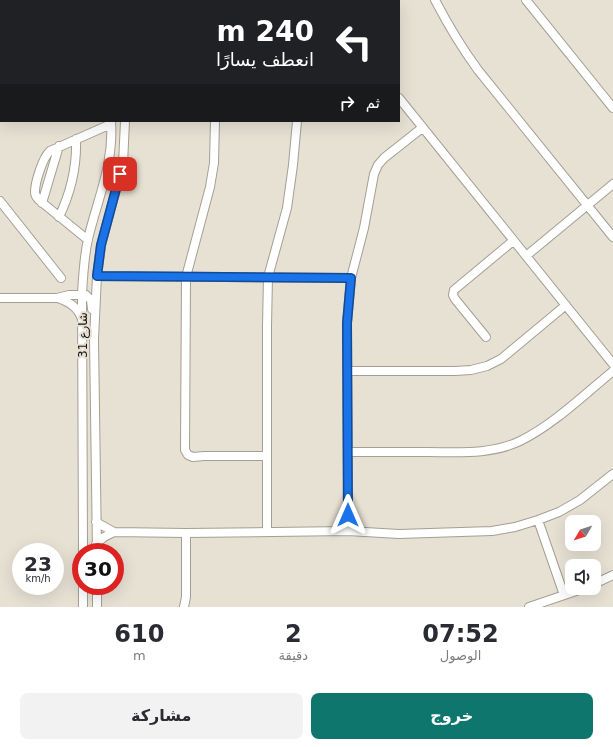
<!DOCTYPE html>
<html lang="ar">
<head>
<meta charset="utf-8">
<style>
	:root { --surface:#fff; --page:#f2f2f3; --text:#2b2b33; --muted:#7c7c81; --accent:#0f766e }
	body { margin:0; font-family:"DejaVu Sans","Noto Sans Arabic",sans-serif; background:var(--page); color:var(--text); direction:rtl; height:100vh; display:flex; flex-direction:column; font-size:15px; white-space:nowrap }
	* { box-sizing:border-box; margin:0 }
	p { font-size:13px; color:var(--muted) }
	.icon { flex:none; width:22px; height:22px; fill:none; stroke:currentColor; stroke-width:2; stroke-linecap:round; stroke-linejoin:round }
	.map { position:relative; height:607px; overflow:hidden; direction:ltr }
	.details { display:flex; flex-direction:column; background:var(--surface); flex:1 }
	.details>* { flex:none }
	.banner { position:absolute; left:0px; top:0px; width:400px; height:122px; box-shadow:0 4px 16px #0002; direction:rtl; background:#202124; color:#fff; overflow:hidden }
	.needle { width:26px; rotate:231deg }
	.fabs { position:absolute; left:565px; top:515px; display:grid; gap:8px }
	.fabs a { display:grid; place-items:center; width:36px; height:36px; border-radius:8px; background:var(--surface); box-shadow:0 4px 16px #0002; font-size:20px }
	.speed { position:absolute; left:12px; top:543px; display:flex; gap:8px; font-size:20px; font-weight:700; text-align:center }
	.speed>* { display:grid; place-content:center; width:52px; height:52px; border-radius:50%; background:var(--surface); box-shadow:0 4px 16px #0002; line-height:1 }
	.speed small { font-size:10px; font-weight:400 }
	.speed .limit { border:6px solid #d22; background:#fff; color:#111 }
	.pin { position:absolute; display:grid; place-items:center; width:34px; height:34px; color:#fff; margin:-17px; border-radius:8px; box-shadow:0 2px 6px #0006 }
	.me { position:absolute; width:44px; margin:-22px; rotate:0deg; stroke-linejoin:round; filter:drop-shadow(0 0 3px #0008) }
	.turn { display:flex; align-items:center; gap:14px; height:84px; padding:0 20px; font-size:18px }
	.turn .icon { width:52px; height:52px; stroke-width:2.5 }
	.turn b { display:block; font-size:28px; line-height:34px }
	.then { display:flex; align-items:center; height:38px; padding:0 20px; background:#0003; gap:8px; font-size:15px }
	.eta { display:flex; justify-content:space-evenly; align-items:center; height:68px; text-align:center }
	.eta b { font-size:24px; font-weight:700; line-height:28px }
	.button { display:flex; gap:8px; margin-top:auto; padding:8px 20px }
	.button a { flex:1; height:46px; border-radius:8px; background:var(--accent); color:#fff; font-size:16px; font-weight:700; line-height:46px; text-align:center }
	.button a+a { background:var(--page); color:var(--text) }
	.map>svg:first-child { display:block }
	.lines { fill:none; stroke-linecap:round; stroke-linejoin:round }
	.minor-casing { stroke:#a49f93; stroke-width:10 }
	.minor { stroke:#fff; stroke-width:8 }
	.route-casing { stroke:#114b97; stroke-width:10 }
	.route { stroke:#1a73e8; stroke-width:7 }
	.labels { text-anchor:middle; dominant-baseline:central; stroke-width:4; stroke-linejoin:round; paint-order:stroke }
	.street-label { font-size:12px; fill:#15130f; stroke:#e7e1d4 }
</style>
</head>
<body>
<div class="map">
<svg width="613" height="607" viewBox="0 0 613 607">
	<rect width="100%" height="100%" fill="#e7e1d4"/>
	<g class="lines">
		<!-- minor casing -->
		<g class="minor-casing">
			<path id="minor" d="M 55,0 L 56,1
				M 88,0 L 89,1
				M 188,0 L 189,1
				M 275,0 L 275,1
				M 352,0 L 353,1
				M 435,0 C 448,25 461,47 478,70 L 613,237
				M 526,0 L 613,108
				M 79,1 L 81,0
				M 202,1 L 204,0
				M 399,98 L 613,364
				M 215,121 L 214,163 L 210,187 L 186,277 L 185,450 L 188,455 L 193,457 L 204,456 L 266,456
				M 0,201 L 61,278
				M 42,203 L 59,146
				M 59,217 C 71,192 77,167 76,139
				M 88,240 L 39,200 C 37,198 35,195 35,192 C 35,182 43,157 50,151 L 111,124
				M 526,256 L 613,184
				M 97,276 L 351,278
				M 0,298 L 57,298 L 69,295 L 86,295 L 91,300 L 92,309
				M 58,298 C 69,302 78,307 82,319
				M 486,337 L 455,299 L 453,295 L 454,290 L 513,241
				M 347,371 L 455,371 L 471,370 L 487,366 L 501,359 L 566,305
				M 348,452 C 374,452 401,452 427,452 C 458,452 491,455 520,441 C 553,425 585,394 613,371
				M 538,520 L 564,595
				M 96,522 L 114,532
				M 348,531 L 347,323 L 351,278 L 364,228 L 374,174 L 378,165 L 384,158 L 422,128
				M 267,532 L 267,326 L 268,277 L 287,208 L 293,165 L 297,121
				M 96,544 L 104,537 L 114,532 L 186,533 L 348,531 L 399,534 L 492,531 L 515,527 L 538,520 L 559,512 L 580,500 L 613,474
				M 83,552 L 82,294 C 83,276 84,257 88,239 C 98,197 114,165 111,121
				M 97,552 L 94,339 L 97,276 L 101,245 L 123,164 L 125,121
				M 594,584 L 613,575
				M 97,586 L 97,607
				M 83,607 L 83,586
				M 184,607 L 186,597 L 186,533
				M 529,607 L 585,588"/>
		</g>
		<!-- minor -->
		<use href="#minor" class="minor"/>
	</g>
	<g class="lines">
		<!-- route casing -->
		<g class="route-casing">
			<path id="route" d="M 120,174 L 101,245 L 97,276 L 351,278 L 347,323 L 348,515"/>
		</g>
		<!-- route -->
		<use href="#route" class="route"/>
	</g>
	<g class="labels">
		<!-- street labels -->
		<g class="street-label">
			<text transform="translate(83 335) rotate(-90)">شارع 31</text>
		</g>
	</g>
</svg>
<div class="fabs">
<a><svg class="needle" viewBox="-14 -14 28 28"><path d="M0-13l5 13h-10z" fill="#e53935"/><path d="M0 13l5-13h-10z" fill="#7c7c81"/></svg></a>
<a><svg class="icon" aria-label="sound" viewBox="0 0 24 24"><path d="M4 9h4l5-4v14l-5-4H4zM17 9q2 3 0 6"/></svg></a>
</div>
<div class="speed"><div>23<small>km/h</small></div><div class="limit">30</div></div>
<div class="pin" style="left:120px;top:174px;background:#d93025"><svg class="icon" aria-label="arrive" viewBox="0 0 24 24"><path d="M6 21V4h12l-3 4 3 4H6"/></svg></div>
<svg class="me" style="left:348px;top:515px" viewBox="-20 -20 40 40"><path d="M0-17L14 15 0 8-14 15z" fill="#1a73e8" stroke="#fff" stroke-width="4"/></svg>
<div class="banner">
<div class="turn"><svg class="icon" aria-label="left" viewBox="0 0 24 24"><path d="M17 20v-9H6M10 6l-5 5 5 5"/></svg><div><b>240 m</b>انعطف يسارًا</div></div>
<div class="then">ثم<svg class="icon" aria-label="right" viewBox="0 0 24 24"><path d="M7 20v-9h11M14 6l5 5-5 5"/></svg></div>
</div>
</div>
<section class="details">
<div class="eta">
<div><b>07:52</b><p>الوصول</p></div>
<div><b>2</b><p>دقيقة</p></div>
<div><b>610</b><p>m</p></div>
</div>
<div class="button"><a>خروج</a><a>مشاركة</a></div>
</section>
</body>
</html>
